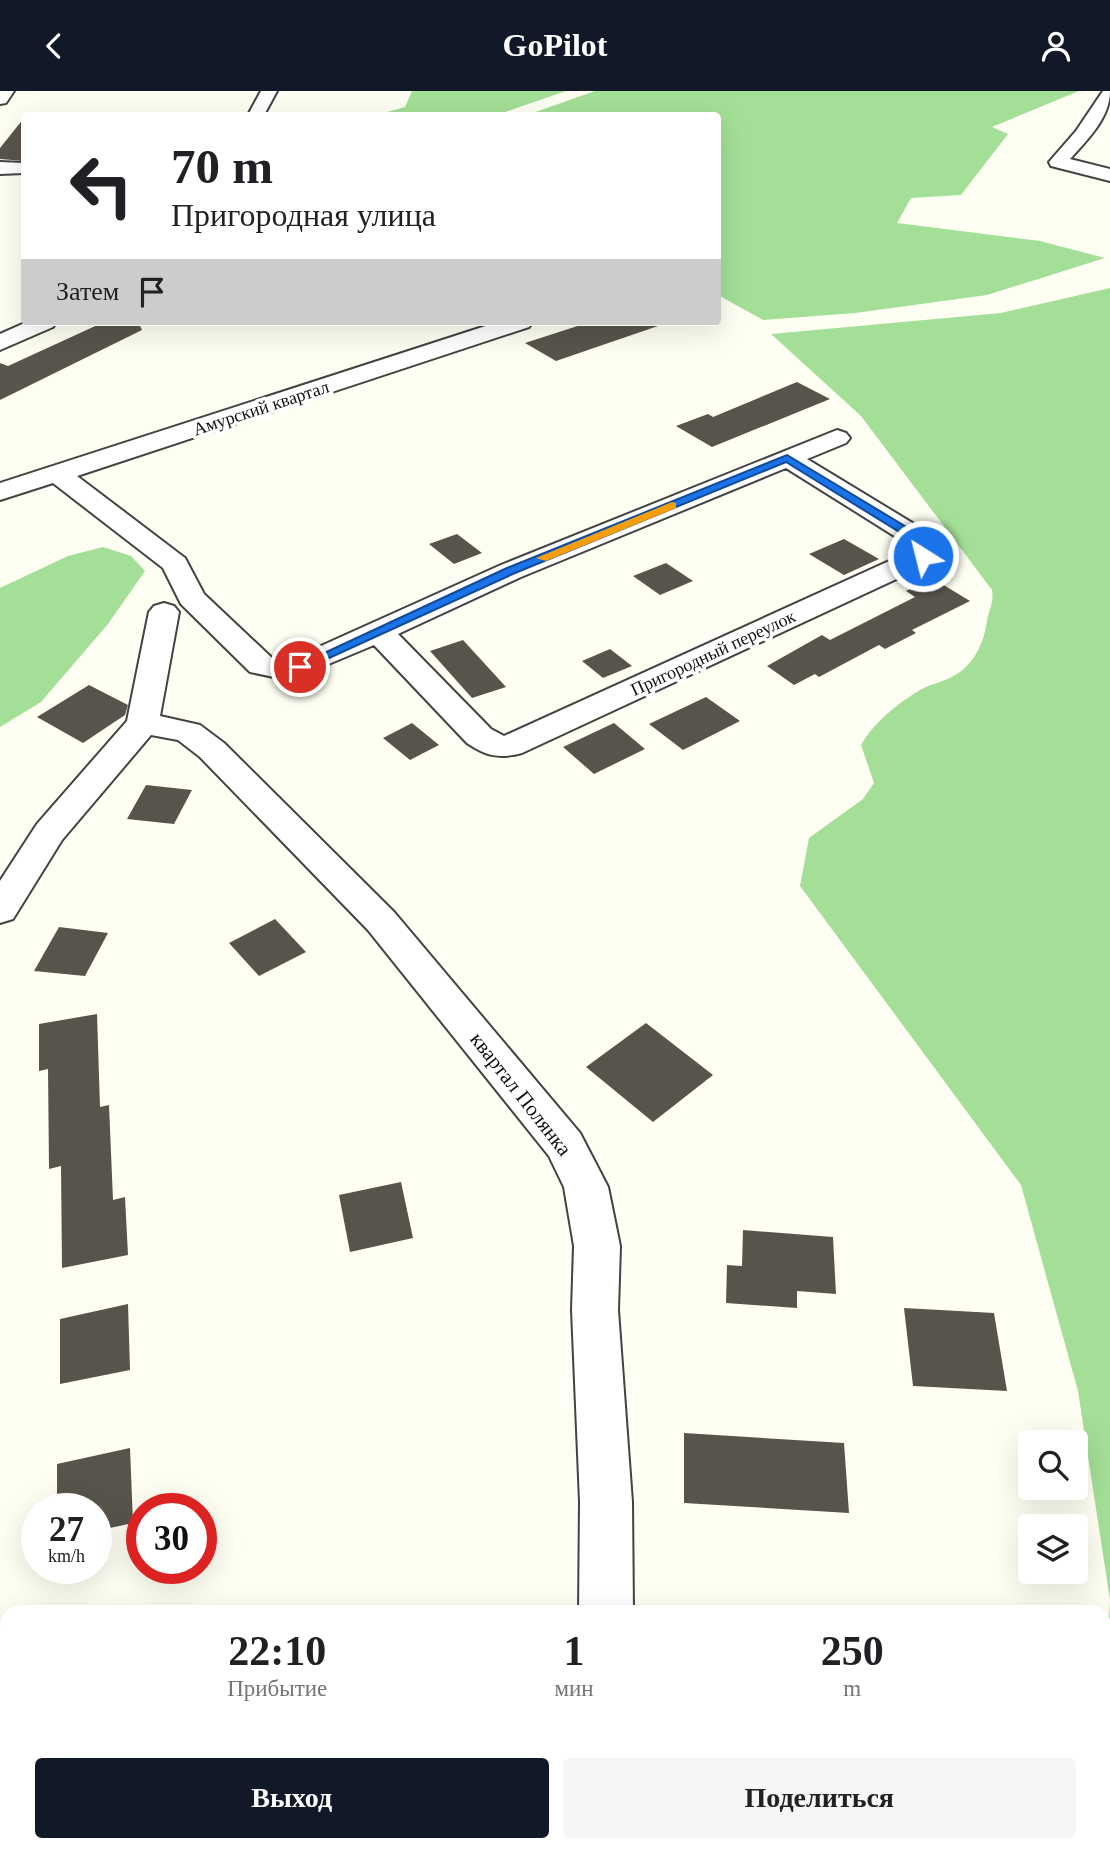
<!DOCTYPE html>
<html lang="ru">
<head>
<meta charset="utf-8">
<style>
	:root { --surface:#fff; --page:#f6f6f6; --text:#202124; --muted:#757577; --accent:#111827 }
	body { margin:0; font-family:Georgia,serif; background:var(--page); color:var(--text); height:100vh; display:flex; flex-direction:column; font-size:26px; white-space:nowrap }
	* { box-sizing:border-box; margin:0 }
	p { font-size:23px; color:var(--muted) }
	.icon { flex:none; width:38px; height:38px; fill:none; stroke:currentColor; stroke-width:2; stroke-linecap:round; stroke-linejoin:round }
	.map { position:relative; flex:1; overflow:hidden }
	.panel { position:absolute; left:0px; top:1514px; width:1111px; height:247px; display:flex; flex-direction:column; background:var(--surface); border-radius:21px 21px 0 0; box-shadow:0 7px 28px #0002 }
	.panel>* { flex:none }
	.hud { position:absolute; left:21px; top:21px; width:700px; height:214px; border-radius:7px; box-shadow:0 7px 28px #0002; background:#fff; color:var(--text); overflow:hidden }
	.buttons { position:absolute; left:1018px; top:1339px; display:grid; gap:14px }
	.buttons a { display:grid; place-items:center; width:70px; height:70px; border-radius:7px; background:var(--surface); box-shadow:0 7px 28px #0002; font-size:35px }
	.speed { position:absolute; left:21px; top:1402px; display:flex; gap:14px; font-size:35px; font-weight:700; text-align:center }
	.speed>* { display:grid; place-content:center; width:91px; height:91px; border-radius:50%; background:var(--surface); box-shadow:0 7px 28px #0002; line-height:1 }
	.speed small { font-size:18px; font-weight:400 }
	.speed .limit { border:10px solid #d22; background:#fff; color:#111 }
	.pin { position:absolute; display:grid; place-items:center; width:60px; height:60px; color:#fff; margin:-30px; border:4px solid #fff; border-radius:50%; box-shadow:0 2px 7px #0007 }
	.me { position:absolute; width:77px; margin:-38px; rotate:324deg; stroke-linejoin:round; filter:drop-shadow(0 0 5px #0008) }
	.turn { display:flex; align-items:center; gap:24px; height:147px; padding:0 35px; font-size:32px }
	.turn .icon { width:91px; height:91px; stroke-width:2.5 }
	.turn b { display:block; font-size:49px; line-height:60px }
	.then { display:flex; align-items:center; height:66px; padding:0 35px; background:#0003; gap:14px; font-size:26px }
	.eta { display:flex; justify-content:space-evenly; align-items:center; height:119px; text-align:center }
	.eta b { font-size:42px; font-weight:700; line-height:49px }
	.cta { display:flex; gap:14px; margin-top:auto; padding:14px 35px }
	.cta a { flex:1; height:80px; border-radius:7px; background:var(--accent); color:#fff; font-size:28px; font-weight:700; line-height:80px; text-align:center }
	.cta a+a { background:var(--page); color:var(--text) }
	header { display:flex; justify-content:space-between; align-items:center; height:91px; padding:0 35px; background:var(--accent); color:#fff; font-size:32px; font-weight:700 }
	.map>svg:first-child { display:block }
	.forest { fill:#a3df96 }
	.building { fill:#59544b }
	.lines { fill:none; stroke-linecap:round; stroke-linejoin:round }
	.minor-casing { stroke:#434343; stroke-width:4 }
	.minor { fill:#fff; fill-rule:evenodd }
	.route { fill:#1a73e8; stroke:#114b97; stroke-width:2 }
	.slow { fill:#f59e0b }
	.labels { text-anchor:middle; dominant-baseline:central; stroke-width:7; stroke-linejoin:round; paint-order:stroke }
	.far-street-label { font-size:18px; fill:#101010; stroke:#fff }
	.street-label { font-size:21px; fill:#101010; stroke:#fff }
</style>
</head>
<body>
<header><svg class="icon" aria-label="back" viewBox="0 0 24 24"><path d="M15 5l-7 7 7 7"/></svg>GoPilot<svg class="icon" aria-label="person" viewBox="0 0 24 24"><circle cx="12" cy="8" r="4"/><path d="M4 21q1-7 8-7t8 7"/></svg></header>
<div class="map">
<svg width="1110" height="1760" viewBox="0 0 1110 1760">
	<rect width="100%" height="100%" fill="#fefff2"/>
	<!-- forest -->
	<path class="forest" d="M 412,0 L 566,0 L 496,24 L 376,24 L 405,16 Z
		M 595,0 L 1079,0 L 992,36 L 1008,43 L 961,104 L 911,107 L 897,132 L 1040,150 L 1105,167 L 987,204 L 855,222 L 763,229 L 718,204 L 718,24 L 527,24 Z
		M 1110,197 L 1110,1760 L 1099,1760 L 1099,1754 L 1104,1754 L 1104,1634 L 1110,1509 L 1078,1300 L 1021,1094 L 800,795 L 809,747 L 863,708 L 874,692 L 861,654 C 874,631 897,613 920,599 C 930,593 944,591 955,584 C 974,574 984,551 987,530 C 989,518 994,512 992,499 L 861,325 L 771,243 L 1001,222 Z
		M 103,456 L 131,465 L 145,480 L 108,533 L 41,611 L 0,636 L 0,497 L 68,465 Z"/>
	<!-- building -->
	<path class="building" d="M 24,27 L 24,70 L 0,68 L 0,57 Z
		M 104,231 L 138,231 L 142,239 L 0,309 L 0,272 L 8,275 Z
		M 590,231 L 657,231 L 658,235 L 556,270 L 525,252 Z
		M 797,291 L 830,308 L 712,356 L 676,335 L 708,323 L 713,326 Z
		M 457,443 L 482,462 L 454,473 L 429,453 Z
		M 844,448 L 879,468 L 844,484 L 809,463 Z
		M 666,472 L 693,490 L 660,504 L 633,485 Z
		M 932,487 L 970,510 L 912,539 L 916,542 L 885,558 L 879,554 L 819,586 L 815,583 L 794,594 L 767,575 L 822,544 L 830,549 L 915,506 L 906,500 Z
		M 463,549 L 506,596 L 472,607 L 430,560 Z
		M 610,558 L 632,575 L 603,587 L 582,570 Z
		M 89,594 L 128,614 L 125,624 L 83,652 L 37,626 Z
		M 706,606 L 740,630 L 683,659 L 649,633 Z
		M 412,632 L 439,654 L 410,669 L 383,647 Z
		M 614,632 L 645,658 L 594,683 L 563,656 Z
		M 146,694 L 192,699 L 174,733 L 127,728 Z
		M 275,828 L 306,861 L 259,885 L 229,852 Z
		M 59,836 L 108,842 L 85,885 L 34,880 Z
		M 97,923 L 100,1016 L 109,1014 L 113,1109 L 125,1106 L 128,1164 L 62,1177 L 61,1075 L 49,1078 L 48,978 L 39,980 L 39,933 Z
		M 646,932 L 713,984 L 653,1031 L 586,976 Z
		M 401,1091 L 413,1147 L 350,1161 L 339,1104 Z
		M 743,1139 L 833,1146 L 836,1203 L 797,1200 L 797,1217 L 726,1212 L 727,1174 L 742,1175 Z
		M 128,1213 L 130,1279 L 60,1293 L 60,1228 Z
		M 904,1217 L 994,1222 L 1007,1300 L 913,1295 Z
		M 684,1342 L 844,1352 L 849,1422 L 684,1412 Z
		M 130,1357 L 133,1432 L 96,1440 L 96,1418 L 57,1418 L 57,1373 Z"/>
	<g class="lines">
		<!-- minor casing -->
		<g class="minor-casing">
			<path id="minor" d="M 0,0 L 14,0 L 6,12 L 0,13 Z
				M 261,0 L 277,0 L 264,24 L 248,24 Z
				M 1103,0 L 1110,0 C 1110,27 1087,49 1070,68 L 1110,78 L 1110,90 L 1051,75 L 1049,71 L 1076,40 Z
				M 0,71 L 24,72 L 24,82 L 0,83 Z
				M 27,231 L 56,231 L 53,236 L 0,259 L 0,243 Z
				M 498,231 L 532,231 L 529,236 L 77,385 L 185,467 L 204,503 L 272,567 L 292,568 L 501,474 L 837,339 L 846,342 L 850,347 L 846,352 L 807,368 L 924,439 L 938,457 L 933,471 L 522,662 C 499,668 486,665 467,652 L 374,554 L 300,585 L 283,588 L 250,581 L 181,513 L 163,477 L 53,392 L 0,409 L 0,392 ZM 786,377 L 904,451 L 909,461 L 504,645 L 491,638 L 398,543 L 521,486 Z
				M 164,512 L 174,515 L 179,521 L 160,625 L 200,634 L 224,652 L 394,821 L 580,1042 L 608,1096 L 620,1155 L 618,1219 L 632,1411 L 633,1521 L 579,1521 L 580,1411 L 572,1219 L 574,1155 L 564,1096 L 549,1065 L 368,839 L 200,666 L 178,649 L 151,644 L 62,749 L 13,828 L 0,832 L 0,790 L 37,733 L 127,630 L 149,521 L 154,515 Z
				M 575,1754 L 635,1754 L 635,1760 L 575,1760 Z"/>
		</g>
		<!-- minor -->
		<use href="#minor" class="minor"/>
	</g>
	<!-- route -->
	<path class="route" d="M 787,364 L 918,443 L 930,457 L 927,468 L 919,468 L 918,457 L 909,447 L 786,371 L 515,482 L 305,578 L 300,579 L 294,576 L 507,477 Z"/>
	<!-- slow -->
	<path class="slow" d="M 672,411 L 676,412 L 676,417 L 546,470 L 536,467 Z"/>
	<g class="labels">
		<!-- far-street labels -->
		<g class="far-street-label">
			<text transform="translate(261 317) rotate(-18)">Амурский квартал</text>
			<text transform="translate(713 562) rotate(-25)">Пригородный переулок</text>
		</g>
		<!-- street labels -->
		<g class="street-label">
			<text transform="translate(521 1003) rotate(52)">квартал Полянка</text>
		</g>
	</g>
</svg>
<div class="buttons">
<a><svg class="icon" aria-label="search" viewBox="0 0 24 24"><circle cx="10" cy="10" r="6"/><path d="M15 15l6 6"/></svg></a>
<a><svg class="icon" aria-label="layers" viewBox="0 0 24 24"><path d="M12 4l9 5-9 5-9-5zM3 14l9 5 9-5"/></svg></a>
</div>
<div class="speed"><div>27<small>km/h</small></div><div class="limit">30</div></div>
<div class="pin" style="left:300px;top:576px;background:#d93025"><svg class="icon" aria-label="arrive" viewBox="0 0 24 24"><path d="M6 21V4h12l-3 4 3 4H6"/></svg></div>
<svg class="me" style="left:923px;top:465px" viewBox="-20 -20 40 40"><circle r="17" fill="#1a73e8" stroke="#fff" stroke-width="3"/><path d="M0-11L8 9 0 5-8 9z" fill="#fff"/></svg>
<div class="hud">
<div class="turn"><svg class="icon" aria-label="left" viewBox="0 0 24 24"><path d="M17 20v-9H6M10 6l-5 5 5 5"/></svg><div><b>70 m</b>Пригородная улица</div></div>
<div class="then">Затем<svg class="icon" aria-label="arrive" viewBox="0 0 24 24"><path d="M6 21V4h12l-3 4 3 4H6"/></svg></div>
</div>
<section class="panel">
<div class="eta">
<div><b>22:10</b><p>Прибытие</p></div>
<div><b>1</b><p>мин</p></div>
<div><b>250</b><p>m</p></div>
</div>
<div class="cta"><a>Выход</a><a>Поделиться</a></div>
</section>
</div>
</body>
</html>
